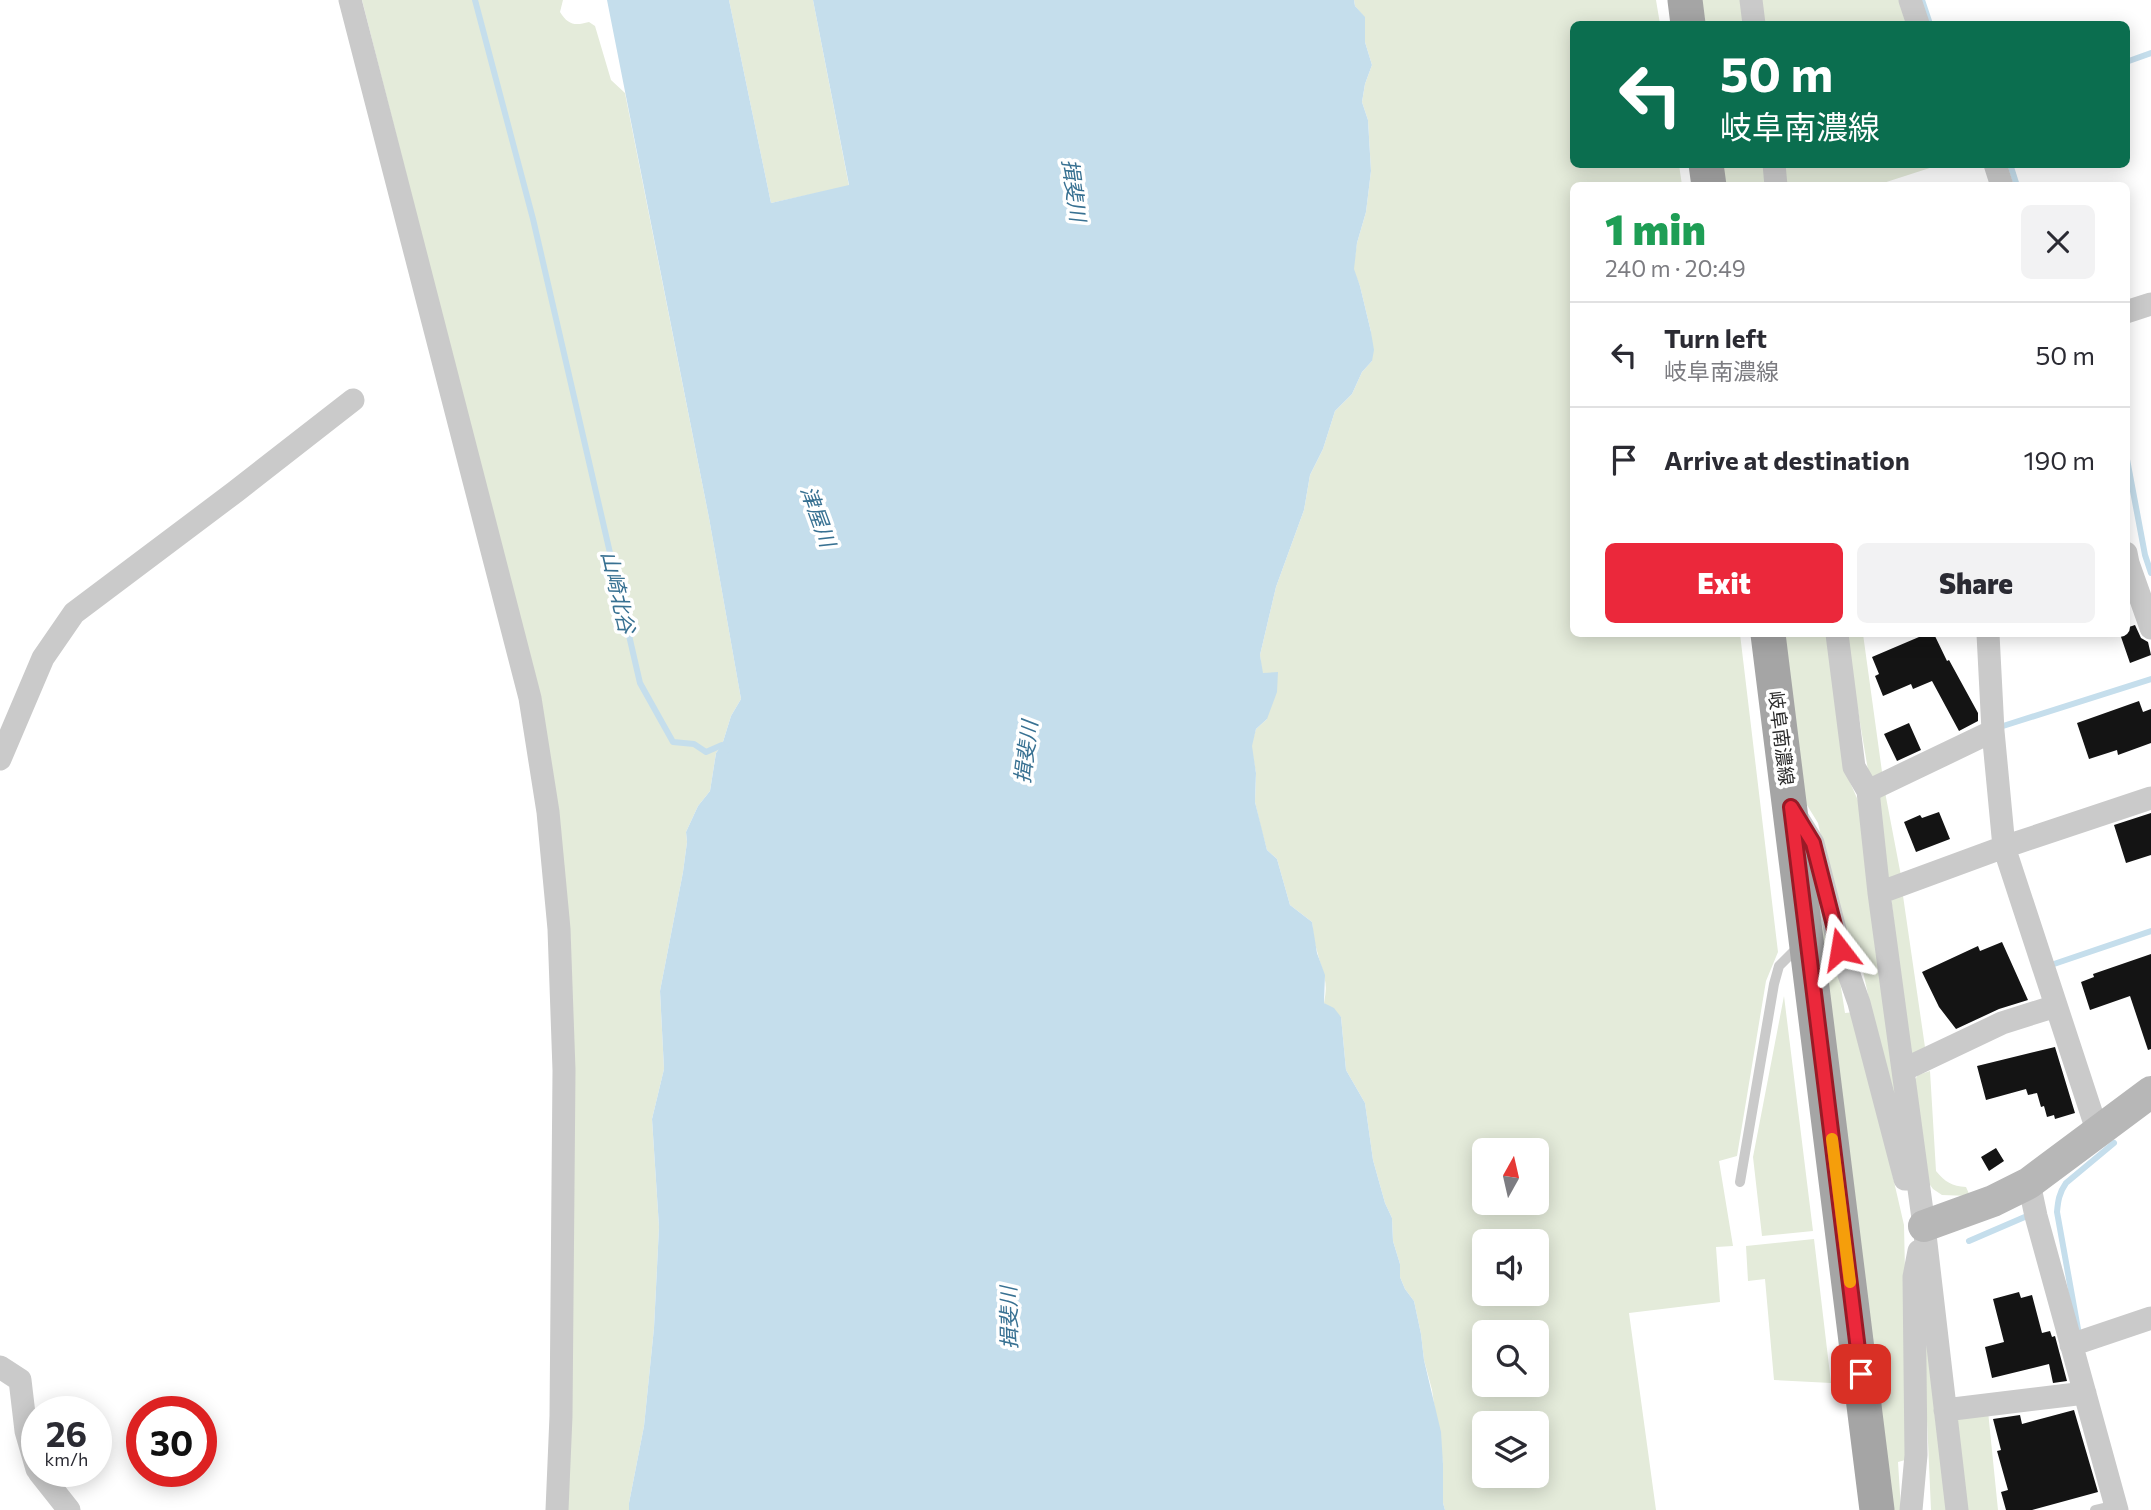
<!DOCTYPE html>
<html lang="en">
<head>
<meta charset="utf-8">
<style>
	:root { --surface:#fff; --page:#f2f2f3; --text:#2b2b33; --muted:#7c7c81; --line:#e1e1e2; --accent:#eb283b }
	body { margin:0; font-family:Commissioner,"Noto Sans JP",sans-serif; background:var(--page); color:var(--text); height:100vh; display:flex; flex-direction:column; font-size:26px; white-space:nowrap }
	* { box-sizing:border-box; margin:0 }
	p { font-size:23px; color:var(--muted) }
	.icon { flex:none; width:38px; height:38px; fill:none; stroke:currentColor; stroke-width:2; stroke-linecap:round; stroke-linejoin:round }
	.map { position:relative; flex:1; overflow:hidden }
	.details { position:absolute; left:1570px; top:182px; width:560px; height:455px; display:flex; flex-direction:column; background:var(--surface); border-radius:10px; box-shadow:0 4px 18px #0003 }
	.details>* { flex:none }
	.top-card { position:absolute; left:1570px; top:21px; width:560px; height:147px; border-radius:10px; box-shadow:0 4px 18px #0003; background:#0b6e4f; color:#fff; overflow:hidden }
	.needle { width:46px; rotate:8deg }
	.controls { position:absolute; left:1472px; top:1138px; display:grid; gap:14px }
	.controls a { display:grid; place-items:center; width:77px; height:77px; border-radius:10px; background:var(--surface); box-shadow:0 4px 18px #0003; font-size:35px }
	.speed { position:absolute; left:21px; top:1396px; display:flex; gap:14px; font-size:35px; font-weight:700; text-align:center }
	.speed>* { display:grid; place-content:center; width:91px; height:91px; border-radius:50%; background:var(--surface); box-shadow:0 4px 18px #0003; line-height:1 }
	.speed small { font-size:18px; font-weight:400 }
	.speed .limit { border:10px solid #d22; background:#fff; color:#111 }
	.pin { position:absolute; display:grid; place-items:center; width:60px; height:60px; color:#fff; margin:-30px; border-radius:14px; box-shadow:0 4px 10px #0006 }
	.me { position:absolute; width:77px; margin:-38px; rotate:346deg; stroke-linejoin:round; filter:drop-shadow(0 0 5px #0008) }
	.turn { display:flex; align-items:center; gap:24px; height:147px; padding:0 35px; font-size:32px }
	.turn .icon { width:91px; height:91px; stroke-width:2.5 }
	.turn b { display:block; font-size:49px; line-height:60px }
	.round { display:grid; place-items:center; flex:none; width:74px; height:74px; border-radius:10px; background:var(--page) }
	.summary { display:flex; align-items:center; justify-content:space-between; height:119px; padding:0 35px }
	h1 { font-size:42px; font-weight:800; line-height:52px; color:#1e9e55 }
	.button { display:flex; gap:14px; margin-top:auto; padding:14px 35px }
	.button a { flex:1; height:80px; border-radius:10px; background:var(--accent); color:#fff; font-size:28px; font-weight:800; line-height:80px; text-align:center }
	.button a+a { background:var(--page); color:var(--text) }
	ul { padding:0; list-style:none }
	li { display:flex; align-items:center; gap:21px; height:105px; padding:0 35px; border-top:2px solid var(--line) }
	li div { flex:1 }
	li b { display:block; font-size:26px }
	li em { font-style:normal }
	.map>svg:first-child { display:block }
	.green { fill:#e4ebda; fill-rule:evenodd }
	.water { fill:#c5deec }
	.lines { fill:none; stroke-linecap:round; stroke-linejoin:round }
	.stream { stroke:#c5deec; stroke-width:6 }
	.building { fill:#141414 }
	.lane { stroke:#cacaca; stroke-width:10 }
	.street { stroke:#cacaca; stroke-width:23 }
	.secondary { stroke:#b7b7b7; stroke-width:32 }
	.primary { stroke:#a5a5a5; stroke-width:35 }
	.route-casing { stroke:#991a26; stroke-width:18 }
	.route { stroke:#eb283b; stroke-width:12 }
	.slow { stroke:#f59e0b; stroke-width:12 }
	.labels { text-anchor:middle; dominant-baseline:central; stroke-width:7; stroke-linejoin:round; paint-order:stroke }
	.street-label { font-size:19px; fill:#2d2d2d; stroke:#fff }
	.water-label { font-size:21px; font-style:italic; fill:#387192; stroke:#fff }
</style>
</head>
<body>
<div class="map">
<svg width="2151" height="1510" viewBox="0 0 2151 1510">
	<rect width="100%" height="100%" fill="#fff"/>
	<!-- green -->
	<path class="green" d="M 362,0 L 563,0 L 560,12 C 568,25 575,26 589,22 L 595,26 L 611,80 L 625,93 L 709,518 L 741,699 L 731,716 L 722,745 L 716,753 L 710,791 L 698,806 L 686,832 L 687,842 L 683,872 L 660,991 L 664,1069 L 652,1119 L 659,1227 L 654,1328 L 644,1426 L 629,1503 L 629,1510 L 566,1510 L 575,1087 L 570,935 L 537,691 Z
		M 729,0 L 813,0 L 849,186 L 771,203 Z
		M 1354,0 L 1656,0 L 1660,24 L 1573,24 L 1573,164 L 1679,165 L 1682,185 L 1573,186 L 1573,634 L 1740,634 L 1778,952 L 1766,981 L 1737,1156 L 1719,1161 L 1733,1246 L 1716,1247 L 1720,1302 L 1629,1313 L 1656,1510 L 1445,1510 L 1443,1503 L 1443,1464 L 1432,1390 L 1424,1360 L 1421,1334 L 1414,1301 L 1405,1289 L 1400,1277 L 1400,1264 L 1393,1241 L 1392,1218 L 1385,1203 L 1373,1160 L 1365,1103 L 1346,1070 L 1341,1017 L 1324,1003 C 1329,979 1322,972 1317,951 C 1314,942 1313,932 1312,922 L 1290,905 L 1277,859 L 1267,850 L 1261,828 L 1255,802 L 1256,773 L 1251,746 L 1256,729 L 1267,719 L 1260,655 L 1276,587 L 1304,510 L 1310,475 L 1323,449 L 1335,411 L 1352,394 L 1362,372 L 1372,361 L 1371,332 L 1360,286 L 1353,269 L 1357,243 L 1366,212 L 1371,171 L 1368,120 L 1362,102 L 1365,84 L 1372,65 L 1365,42 L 1365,18 L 1355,6 ZM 1484,1150 L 1536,1150 L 1536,1202 L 1484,1202 ZM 1484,1241 L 1536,1241 L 1536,1293 L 1484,1293 ZM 1484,1332 L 1536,1332 L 1536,1384 L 1484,1384 ZM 1484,1423 L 1536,1423 L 1536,1475 L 1484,1475 Z
		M 1702,0 L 1744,0 L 1747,24 L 1705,24 Z
		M 1760,0 L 1901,0 L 1909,24 L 1763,24 Z
		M 1723,165 L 1766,165 L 1768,185 L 1725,185 Z
		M 1783,165 L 1939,165 L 1874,186 L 1785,185 Z
		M 1781,634 L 1828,634 L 1846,773 L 1860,805 L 1907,1174 L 1859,953 L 1848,954 L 1818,823 L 1802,797 Z
		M 1845,634 L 1863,634 L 1883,779 L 1869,776 Z
		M 1885,792 L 1902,881 L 1885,878 L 1878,794 Z
		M 1811,853 L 1833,937 L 1845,1013 L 1855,1012 L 1904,1225 L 1909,1459 L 1898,1462 L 1901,1510 L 1889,1510 Z
		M 1902,889 L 1926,1054 L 1910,1058 L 1891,897 Z
		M 1784,996 L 1813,1231 L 1762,1236 L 1753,1157 Z
		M 1930,1071 L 1936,1171 C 1945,1182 1952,1186 1966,1187 L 1970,1196 L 1942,1195 L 1933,1189 L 1922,1174 L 1911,1085 L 1918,1075 Z
		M 1814,1239 L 1831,1383 L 1774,1380 L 1765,1279 L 1748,1281 L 1746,1246 Z
		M 1921,1283 L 1950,1510 L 1931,1510 Z
		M 1988,1411 L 1998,1510 L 1963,1510 L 1953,1423 L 1962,1414 Z"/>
	<!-- water -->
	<path class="water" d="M 607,0 L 729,0 L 771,203 L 849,185 L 813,0 L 1354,0 L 1355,6 L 1365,17 L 1365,42 L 1372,65 L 1365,84 L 1362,102 L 1368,120 L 1371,171 L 1366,212 L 1357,243 L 1354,269 L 1360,286 L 1371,332 L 1374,350 L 1372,361 L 1362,372 L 1352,394 L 1335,411 L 1323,449 L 1310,475 L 1304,510 L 1276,587 L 1260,655 L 1263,673 L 1278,672 L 1277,692 L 1267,719 L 1256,729 L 1252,746 L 1256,773 L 1255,802 L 1267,850 L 1277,859 L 1290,905 L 1312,922 L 1317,953 L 1325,975 L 1324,1003 L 1334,1008 L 1341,1017 L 1346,1070 L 1365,1103 L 1373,1160 L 1385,1203 L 1392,1218 L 1393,1241 L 1400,1264 L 1400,1277 L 1405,1289 L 1414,1301 L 1421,1334 L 1424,1360 L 1441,1432 L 1443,1464 L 1443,1503 L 1445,1510 L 629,1510 L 629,1503 L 644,1426 L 654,1328 L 659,1227 L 652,1119 L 664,1069 L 660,991 L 683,872 L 687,842 L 686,832 L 698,806 L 710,791 L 716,753 L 722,745 L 731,716 L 741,699 L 709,518 Z"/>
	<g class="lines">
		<!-- stream -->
		<path class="stream" d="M 475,0 L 533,219 L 640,683 L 673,742 L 694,744 L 706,752 L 722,745 L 727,750
			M 1922,0 L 1930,24
			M 2126,62 L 2151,53
			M 2010,164 L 2017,186
			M 2126,454 L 2145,555 L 2151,573
			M 2003,726 L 2151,679
			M 2051,965 L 2151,931
			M 1969,1241 L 2027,1216
			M 2078,1329 L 2057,1212 C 2058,1201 2059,1193 2066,1183 L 2114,1143"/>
	</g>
	<!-- building -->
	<path class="building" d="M 2135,625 L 2141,638 L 2148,642 L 2151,655 L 2130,663 L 2120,634 L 2126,634 L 2126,628 Z
		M 1926,634 L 1934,634 L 1947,661 L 1949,660 L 1978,713 L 1978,721 L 1959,731 L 1932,681 L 1913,689 L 1911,684 L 1883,696 L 1875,676 L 1879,674 L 1872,657 Z
		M 2139,701 L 2143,712 L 2151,709 L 2151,743 L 2118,755 L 2117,750 L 2089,759 L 2077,723 Z
		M 1909,723 L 1921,750 L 1897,761 L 1884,734 Z
		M 1939,812 L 1950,839 L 1916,852 L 1904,822 L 1920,815 L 1922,818 Z
		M 2151,813 L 2151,855 L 2126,863 L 2114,825 Z
		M 2002,942 L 2028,1000 L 1999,1009 L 1956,1029 L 1939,1007 L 1922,972 L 1978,946 L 1980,951 Z
		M 2151,954 L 2151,1049 L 2148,1050 L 2130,996 L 2090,1010 L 2081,982 L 2094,977 L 2093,974 Z
		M 2055,1047 L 2075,1113 L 2055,1119 L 2054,1115 L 2047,1117 L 2044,1106 L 2041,1107 L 2037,1093 L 2028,1095 L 2026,1089 L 1986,1100 L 1977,1066 Z
		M 1996,1148 L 2004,1161 L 1989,1171 L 1981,1157 Z
		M 2019,1292 L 2021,1298 L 2032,1295 L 2042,1333 L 2050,1331 L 2052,1337 L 2055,1336 L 2067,1381 L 2053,1383 L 2049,1364 L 1992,1378 L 1985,1347 L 2004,1342 L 1993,1299 Z
		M 2074,1410 L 2098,1492 L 2032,1510 L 2006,1510 L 2001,1492 L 2008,1490 L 1997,1451 L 2001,1450 L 1993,1419 L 2020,1415 L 2022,1424 Z"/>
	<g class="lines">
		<!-- lane -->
		<path class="lane" d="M 1740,1182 L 1774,984 L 1779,966 L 1800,945
			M 2095,1510 L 2116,1505"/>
		<!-- street -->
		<path class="street" d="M 350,0 L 530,698 L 548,812 L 559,929 L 564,1070 L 561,1416 L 557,1510
			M 1751,0 L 1754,24
			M 1910,0 L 1918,24
			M 1774,164 L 1776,186
			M 1995,164 L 2002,186
			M 2126,312 L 2151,304
			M 2126,553 L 2128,563 L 2151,628
			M 1837,634 L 1854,767 L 1868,791 L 1879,893 L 1924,1226 L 1957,1510
			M 1988,634 L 1993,731 L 2004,847 L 2097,1130
			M 0,759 L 43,658 L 74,613 L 235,492 L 353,400
			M 1868,791 L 1993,731
			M 1795,814 L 1813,843 L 1840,949 L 1859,1003 L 1905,1179
			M 1879,893 L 2004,847 L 2151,798
			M 1903,1070 L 2002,1023 L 2056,1006
			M 2029,1183 L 2036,1216 L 2117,1510
			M 2071,1345 L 2151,1318
			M 0,1367 L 20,1380 L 26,1431 L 37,1469
			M 1945,1410 L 2085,1393
			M 39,1472 L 69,1510
			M 1911,1510 L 1916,1455 L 1914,1277 L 1919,1251"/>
		<!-- secondary -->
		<path class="secondary" d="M 1924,1226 L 1993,1201 L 2029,1183 L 2151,1092"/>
		<!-- primary -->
		<path class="primary" d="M 1685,0 L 1688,24
			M 1706,164 L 1709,186
			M 1768,634 L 1877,1510"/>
	</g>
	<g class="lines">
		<!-- route casing -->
		<g class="route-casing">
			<path id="route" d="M 1840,949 L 1813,843 L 1791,807 L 1861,1374"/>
		</g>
		<!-- route -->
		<use href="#route" class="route"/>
		<!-- slow -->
		<path class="slow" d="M 1832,1139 L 1850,1282"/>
	</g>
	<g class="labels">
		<!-- street labels -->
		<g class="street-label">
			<text transform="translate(1782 738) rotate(83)">岐阜南濃線</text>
		</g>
		<!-- water labels -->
		<g class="water-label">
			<text transform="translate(1075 190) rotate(82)">揖斐川</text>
			<text transform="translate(819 516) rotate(70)">津屋川</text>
			<text transform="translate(619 592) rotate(77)">山崎北谷</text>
			<text transform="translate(1025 752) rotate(-83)">揖斐川</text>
			<text transform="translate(1008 1318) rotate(-91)">揖斐川</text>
		</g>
	</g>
</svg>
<div class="controls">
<a><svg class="needle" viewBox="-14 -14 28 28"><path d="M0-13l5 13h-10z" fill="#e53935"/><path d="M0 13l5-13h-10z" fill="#7c7c81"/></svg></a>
<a><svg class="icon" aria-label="sound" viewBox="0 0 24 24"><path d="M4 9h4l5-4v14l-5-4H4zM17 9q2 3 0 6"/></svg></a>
<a><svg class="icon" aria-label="search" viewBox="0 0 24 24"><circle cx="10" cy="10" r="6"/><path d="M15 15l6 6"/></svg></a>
<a><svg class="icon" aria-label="layers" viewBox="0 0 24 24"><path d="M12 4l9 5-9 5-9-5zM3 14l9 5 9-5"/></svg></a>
</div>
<div class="speed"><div>26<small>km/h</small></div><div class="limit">30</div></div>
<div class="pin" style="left:1861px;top:1374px;background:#d93025"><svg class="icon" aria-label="arrive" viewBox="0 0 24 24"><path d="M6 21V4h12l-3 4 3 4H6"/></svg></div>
<svg class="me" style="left:1840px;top:949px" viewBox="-20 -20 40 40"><path d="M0-17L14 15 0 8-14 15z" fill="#eb283b" stroke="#fff" stroke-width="4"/></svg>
<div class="top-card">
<div class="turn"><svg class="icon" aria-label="left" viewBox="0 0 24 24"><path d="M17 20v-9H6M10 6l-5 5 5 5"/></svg><div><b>50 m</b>岐阜南濃線</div></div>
</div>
<section class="details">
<div class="summary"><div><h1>1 min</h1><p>240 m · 20:49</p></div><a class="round"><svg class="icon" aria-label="close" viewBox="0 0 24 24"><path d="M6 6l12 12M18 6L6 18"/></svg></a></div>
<ul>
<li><svg class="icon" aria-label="left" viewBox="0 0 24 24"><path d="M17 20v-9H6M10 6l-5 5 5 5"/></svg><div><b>Turn left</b><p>岐阜南濃線</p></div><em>50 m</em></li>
<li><svg class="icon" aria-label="arrive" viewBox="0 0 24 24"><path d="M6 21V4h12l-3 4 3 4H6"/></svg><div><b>Arrive at destination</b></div><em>190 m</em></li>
</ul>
<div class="button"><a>Exit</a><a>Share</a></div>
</section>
</div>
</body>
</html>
